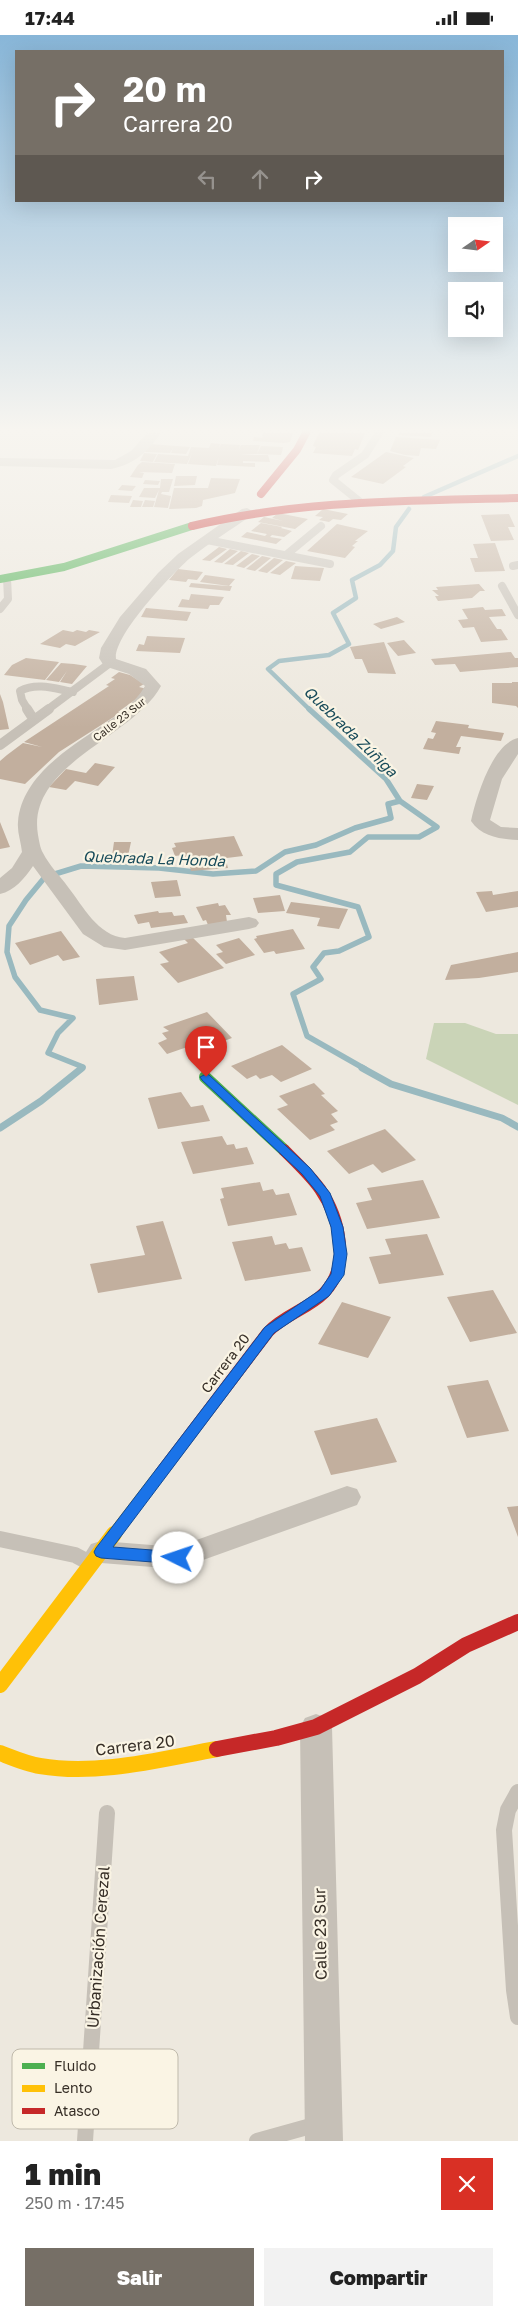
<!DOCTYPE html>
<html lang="es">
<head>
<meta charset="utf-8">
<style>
	:root { --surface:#fff; --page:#f2f2f2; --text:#222; --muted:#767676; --accent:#766f66 }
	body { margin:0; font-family:"Golos Text",sans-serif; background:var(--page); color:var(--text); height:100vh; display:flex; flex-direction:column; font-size:19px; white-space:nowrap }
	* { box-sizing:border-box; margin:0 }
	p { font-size:16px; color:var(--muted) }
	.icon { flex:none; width:28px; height:28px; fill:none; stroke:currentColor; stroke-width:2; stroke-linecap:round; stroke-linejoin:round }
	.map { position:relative; height:2106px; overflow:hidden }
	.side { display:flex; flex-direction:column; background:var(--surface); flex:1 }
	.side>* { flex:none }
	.hud { position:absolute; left:15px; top:15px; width:489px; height:152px; border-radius:0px; box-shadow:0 5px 20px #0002; background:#766f66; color:#fff; overflow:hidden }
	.needle { width:32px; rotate:76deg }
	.fabs { position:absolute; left:448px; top:182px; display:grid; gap:10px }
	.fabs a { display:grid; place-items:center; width:55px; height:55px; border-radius:0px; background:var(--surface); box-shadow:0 5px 20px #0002; font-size:25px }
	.pin { position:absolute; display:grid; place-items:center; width:42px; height:42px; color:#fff; margin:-51px -21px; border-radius:50% 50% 50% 0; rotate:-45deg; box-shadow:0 0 5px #0007 }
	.pin .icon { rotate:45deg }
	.me { position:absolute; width:55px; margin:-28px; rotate:274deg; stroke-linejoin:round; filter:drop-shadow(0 0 4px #0008) }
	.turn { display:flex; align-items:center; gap:18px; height:105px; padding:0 25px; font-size:22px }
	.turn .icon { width:65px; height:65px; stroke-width:2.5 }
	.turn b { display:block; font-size:35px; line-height:42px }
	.lanes { display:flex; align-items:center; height:48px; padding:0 25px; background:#0003; justify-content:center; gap:25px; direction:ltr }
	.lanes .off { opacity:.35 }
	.round { display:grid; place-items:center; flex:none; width:52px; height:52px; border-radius:0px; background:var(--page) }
	.summary { display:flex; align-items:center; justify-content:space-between; height:85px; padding:0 25px }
	h1 { font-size:30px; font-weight:800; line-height:38px }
	.button { display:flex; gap:10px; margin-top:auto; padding:10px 25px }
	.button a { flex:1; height:58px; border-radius:0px; background:var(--accent); color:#fff; font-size:20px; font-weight:800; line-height:58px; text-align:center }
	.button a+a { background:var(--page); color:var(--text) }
	.status { display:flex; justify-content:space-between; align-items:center; height:35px; padding:0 25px; background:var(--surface); direction:ltr }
	.status svg { height:14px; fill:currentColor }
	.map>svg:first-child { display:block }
	.green { fill:#cad4b7 }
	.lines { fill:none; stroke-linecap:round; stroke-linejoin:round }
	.stream-far2 { stroke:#99b9bf; stroke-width:4.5 }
	.stream-far1 { stroke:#99b9bf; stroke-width:5.5 }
	.stream { stroke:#99b9bf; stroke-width:7 }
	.building { fill:#c2af9e }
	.lane-far2 { stroke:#c6c0b7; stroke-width:8 }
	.lane-far1 { stroke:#c6c0b7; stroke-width:10 }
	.lane { stroke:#c6c0b7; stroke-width:16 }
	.street { fill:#c6c0b7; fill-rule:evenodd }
	.fast-far1 { stroke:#4caf50; stroke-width:8 }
	.fast { stroke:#4caf50; stroke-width:12 }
	.slow-far1 { stroke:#ffc107; stroke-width:12 }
	.slow { stroke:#ffc107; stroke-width:16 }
	.jam-far2 { stroke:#c62828; stroke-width:8 }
	.jam-far1 { stroke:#c62828; stroke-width:12 }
	.jam { stroke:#c62828; stroke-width:16 }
	.route { fill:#1a73e8; stroke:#114b97 }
	.labels { text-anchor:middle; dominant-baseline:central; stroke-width:4.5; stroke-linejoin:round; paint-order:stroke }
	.far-street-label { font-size:11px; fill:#362e26; stroke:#faf4e4 }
	.street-label { font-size:14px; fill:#362e26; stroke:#faf4e4 }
	.water-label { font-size:15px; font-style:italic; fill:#184b5a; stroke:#faf4e4 }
	.near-street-label { font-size:16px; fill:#362e26; stroke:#faf4e4 }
	.key { fill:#faf4e4; stroke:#bfb9ab; stroke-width:1 }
	.key-label { font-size:14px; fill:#362e26 }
</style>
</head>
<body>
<div class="status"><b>17:44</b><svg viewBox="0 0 49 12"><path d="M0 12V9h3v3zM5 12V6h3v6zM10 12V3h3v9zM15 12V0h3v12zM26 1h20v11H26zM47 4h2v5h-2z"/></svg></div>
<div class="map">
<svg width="518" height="2106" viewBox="0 0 518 2106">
	<rect width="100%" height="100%" fill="#ede8de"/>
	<!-- green -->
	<path class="green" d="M 434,988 L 465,988 L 496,999 L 518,999 L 518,1070 L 426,1024 Z"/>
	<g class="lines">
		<!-- stream-far2 -->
		<path class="stream-far2" d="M 424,462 L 518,421
			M 310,675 L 268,634 L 279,626 L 329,620 L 349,609 L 333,578 L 356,563 L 352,545 L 380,530 L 393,516 L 396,492 L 409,474"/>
		<!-- stream-far1 -->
		<path class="stream-far1" d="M 309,674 L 386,744 L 400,766 L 437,792 L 419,802 L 368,802 L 350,817 L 297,827 L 276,839 L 276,850 L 358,872 L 369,902 L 339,916 L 324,918 L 313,932 L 321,944 L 293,959 L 307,1001 L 365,1034
			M 81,1034 L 83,1032 L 48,1018 L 58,998 L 73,983 L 40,975 L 15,942 L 7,917 L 9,891 L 26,865 L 45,842 L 81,831 L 159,833 L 213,839 L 256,836 L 285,817 L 316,810 L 355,793 L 391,783 L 388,769 L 400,766"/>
		<!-- stream -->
		<path class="stream" d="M 362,1033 L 391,1049 L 502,1083 L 518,1092
			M 0,1093 L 41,1066 L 82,1033"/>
	</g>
	<!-- building -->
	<path class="building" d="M 263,398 L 293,398 L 290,407 L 284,408 L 253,406 L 254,402 L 262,403 Z
		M 319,398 L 365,398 L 358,415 L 355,414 L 352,421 L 313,418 L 316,412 L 313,411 L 314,408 Z
		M 399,398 L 432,398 L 431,402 L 398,400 Z
		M 396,402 L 440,405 L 436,414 L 421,413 L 419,421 L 405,420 L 390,416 Z
		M 211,408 L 220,409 L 219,413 L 221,409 L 240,410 L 239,414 L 241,410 L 260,410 L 257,419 L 239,420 L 268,420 L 270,427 L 243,426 L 243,428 L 255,428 L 255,432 L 217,430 L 219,422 L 216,431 L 188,429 L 192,418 L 187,429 L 154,427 L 158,419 L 188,421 L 191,412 L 209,413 Z
		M 150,409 L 190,412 L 186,419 L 171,418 L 173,413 L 170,418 L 145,417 Z
		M 261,411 L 283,412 L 282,417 L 281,420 L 257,419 Z
		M 386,417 L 414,423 L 403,431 L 406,432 L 383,449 L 351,442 Z
		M 144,418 L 157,419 L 153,427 L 140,426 Z
		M 142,427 L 175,429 L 172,438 L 139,437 L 144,438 L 142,443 L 130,442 L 138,430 Z
		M 176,441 L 197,441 L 195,450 L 174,451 Z
		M 211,443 L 240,444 L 235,458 L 203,465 L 202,471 L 196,473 L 169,474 L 174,453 L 208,453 Z
		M 161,444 L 173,444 L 169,457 L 162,457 L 161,459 L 171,461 L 168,473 L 154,472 L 159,455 L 155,463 L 139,462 L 144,453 L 160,453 Z
		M 145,445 L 160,446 L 158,450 L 143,449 Z
		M 122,450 L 136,451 L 132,456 L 118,455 Z
		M 111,460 L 132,461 L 129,468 L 108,467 Z
		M 133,465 L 143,466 L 141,472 L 130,472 Z
		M 145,465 L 155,466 L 153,472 L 142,472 Z
		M 323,474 L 348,479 L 341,485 L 333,484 L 329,487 L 319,485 L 323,482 L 315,481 Z
		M 278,478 L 308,484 L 295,494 L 258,487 L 264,482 L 283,486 L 272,483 Z
		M 509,479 L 515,492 L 508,492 L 514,505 L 491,506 L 481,480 Z
		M 261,488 L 282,492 L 281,493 L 292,496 L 284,502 L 272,500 L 270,502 L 282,504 L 276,509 L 241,502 L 247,497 L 265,501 L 267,499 L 251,496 Z
		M 337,489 L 368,496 L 355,506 L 358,506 L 352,511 L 355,512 L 345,523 L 307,516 Z
		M 495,508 L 505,536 L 475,537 L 470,523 L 478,523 L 473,509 Z
		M 219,512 L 227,514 L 210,526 L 202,525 Z
		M 230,514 L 238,516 L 222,528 L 214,527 Z
		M 241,516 L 249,518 L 233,530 L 224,529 Z
		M 252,519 L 260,521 L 244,533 L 236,531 Z
		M 262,521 L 271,523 L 255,536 L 246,534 Z
		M 274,523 L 283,525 L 267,538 L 258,536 Z
		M 286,526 L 296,528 L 280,540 L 270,538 Z
		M 295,531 L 324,533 L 320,546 L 291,544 Z
		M 178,534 L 203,537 L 197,545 L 188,544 L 186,547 L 169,545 Z
		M 205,540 L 235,544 L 229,551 L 200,547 Z
		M 191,548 L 227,551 L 232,551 L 230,556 L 189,552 Z
		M 479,549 L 485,556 L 480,556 L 472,563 L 438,566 L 435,561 L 439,561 L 432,555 L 438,555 L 436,552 Z
		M 191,559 L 224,562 L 219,570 L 210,570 L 208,574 L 178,572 L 182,564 L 189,565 Z
		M 483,572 L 485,575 L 502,574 L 506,581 L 489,582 L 497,594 L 501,594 L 508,605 L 481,607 L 474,592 L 463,593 L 458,585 L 468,584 L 462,574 Z
		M 146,573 L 191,577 L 187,586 L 141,582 Z
		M 397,582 L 405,587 L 381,594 L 373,589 Z
		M 63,595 L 73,597 L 77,595 L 86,597 L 89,595 L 100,597 L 75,611 L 66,609 L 60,613 L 40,609 Z
		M 147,601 L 185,603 L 180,618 L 136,616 L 139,609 L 144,610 Z
		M 404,605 L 416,618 L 398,621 L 387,608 Z
		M 384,607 L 396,639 L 368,638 L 362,624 L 355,624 L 350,612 Z
		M 511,617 L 515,623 L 518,623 L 518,632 L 460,637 L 455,629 L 435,630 L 431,624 Z
		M 26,623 L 34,624 L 59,627 L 45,645 L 4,640 L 12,630 Z
		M 61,628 L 74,629 L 87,631 L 72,649 L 60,647 L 67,636 L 59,647 L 46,645 Z
		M 119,637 L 130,640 L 144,649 L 139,652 L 147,654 L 142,660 L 118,677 L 120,678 L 59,717 L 25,749 L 0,744 L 0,726 L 7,720 L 23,708 L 42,712 L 24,707 L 109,651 L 106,650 L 115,644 L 111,643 Z
		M 512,647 L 518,647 L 518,673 L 516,671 L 492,668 L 492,648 L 512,648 Z
		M 0,659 L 3,667 L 9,694 L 0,695 Z
		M 436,686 L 469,690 L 468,693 L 504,698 L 501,706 L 461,701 L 456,712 L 461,712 L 459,719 L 423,714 L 428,703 L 433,704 L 436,698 L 431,697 Z
		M 95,728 L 115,732 L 98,751 L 75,746 L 66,755 L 49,752 L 66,734 L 86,738 Z
		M 417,749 L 434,751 L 427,765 L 411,763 Z
		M 0,787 L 10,812 L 0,814 Z
		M 234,801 L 243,821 L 194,827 L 226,825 L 228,833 L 191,836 L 189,827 L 186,828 L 183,820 L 175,821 L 172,813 L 176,812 L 174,808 Z
		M 114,807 L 131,807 L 128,821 L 112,821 Z
		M 177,845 L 181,861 L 155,863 L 151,847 Z
		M 492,856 L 493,860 L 518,856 L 518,872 L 486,877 L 476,857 Z
		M 280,860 L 285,876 L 258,878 L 253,863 Z
		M 291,867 L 348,874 L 339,894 L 317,891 L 320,883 L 286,878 Z
		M 218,868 L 219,871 L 225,870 L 231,880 L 226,880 L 227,887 L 208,890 L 206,885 L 203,886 L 196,872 Z
		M 158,876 L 159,878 L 172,877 L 174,881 L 184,880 L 188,888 L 151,893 L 149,887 L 138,889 L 134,880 Z
		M 293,894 L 305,914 L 276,919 L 274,916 L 264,918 L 254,904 L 257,903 L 256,901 Z
		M 61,896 L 80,922 L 63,926 L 58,920 L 30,930 L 15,908 Z
		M 191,901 L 224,933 L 178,948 L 160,929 L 169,927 L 159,917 L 188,908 L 183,903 Z
		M 239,903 L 255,920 L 226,929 L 216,919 L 223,917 L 216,910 Z
		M 518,917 L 518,937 L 479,943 L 445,945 L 451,930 Z
		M 134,941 L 138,965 L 99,970 L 96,944 Z
		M 207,977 L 232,1003 L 197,1016 L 193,1010 L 167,1019 L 158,1008 L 167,1004 L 162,998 L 169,996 L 163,992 Z
		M 282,1010 L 312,1034 L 281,1047 L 272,1040 L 260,1044 L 256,1040 L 247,1044 L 231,1031 Z
		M 314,1048 L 325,1059 L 321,1060 L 338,1076 L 331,1079 L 338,1087 L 330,1090 L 335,1095 L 310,1105 L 277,1074 L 288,1070 L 279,1061 Z
		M 181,1057 L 191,1072 L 203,1070 L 210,1086 L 158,1094 L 148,1063 Z
		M 385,1094 L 416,1125 L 382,1138 L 373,1129 L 349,1139 L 327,1116 Z
		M 222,1101 L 227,1110 L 234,1109 L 236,1114 L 247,1112 L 254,1129 L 193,1139 L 181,1107 Z
		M 423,1145 L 440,1183 L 367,1194 L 356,1168 L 372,1165 L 367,1153 Z
		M 260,1147 L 263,1156 L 273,1154 L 276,1160 L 289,1158 L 297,1180 L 228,1191 L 220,1164 L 224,1163 L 221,1153 Z
		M 163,1186 L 182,1244 L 98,1258 L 90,1229 L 145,1220 L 136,1191 Z
		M 427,1199 L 444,1240 L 379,1249 L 369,1222 L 391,1219 L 385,1204 Z
		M 272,1201 L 275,1210 L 286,1208 L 289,1214 L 302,1212 L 311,1236 L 245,1246 L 232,1207 Z
		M 493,1255 L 517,1298 L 470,1307 L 447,1262 Z
		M 342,1267 L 391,1282 L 368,1323 L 318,1309 Z
		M 488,1345 L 509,1396 L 467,1403 L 447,1351 Z
		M 377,1383 L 397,1427 L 331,1440 L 314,1396 Z
		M 518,1471 L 518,1502 L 507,1472 Z"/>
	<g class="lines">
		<!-- lane-far2 -->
		<path class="lane-far2" d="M 359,466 L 333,445 L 336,440 L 365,420 L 379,398
			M 207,505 L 330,529
			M 286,520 L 321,491
			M 513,531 L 518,530
			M 502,551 L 518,580
			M 0,574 L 8,564 L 7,543
			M 28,675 L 22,665 L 20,656 C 37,647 56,654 73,657
			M 47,675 L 110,628"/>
		<!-- lane-far1 -->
		<path class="lane-far1" d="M 27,674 L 34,685
			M 0,710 L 49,674"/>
		<!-- lane -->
		<path class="lane" d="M 0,1504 L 75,1520 L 90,1528
			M 518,1757 L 508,1775 L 504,1795 L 514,1955 L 518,1982
			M 85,2106 L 107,1778
			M 257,2106 L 318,2089"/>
		<!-- street -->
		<path class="street" d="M 147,398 L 161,398 C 147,417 135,429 111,434 L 0,431 L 0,423 L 115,425 L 131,416 Z
			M 247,473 L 254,477 L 252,480 C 231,495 209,508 189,524 C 171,540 113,601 116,624 L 146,634 L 161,651 C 133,703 26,729 38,800 C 39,805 40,813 43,818 C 49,830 60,841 68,852 C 83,871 98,901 125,903 L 249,882 L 256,884 L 259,888 L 256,892 L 249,894 L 125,915 L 104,912 L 83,899 L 33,831 C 25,843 14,856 0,859 L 0,843 L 12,833 L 22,817 C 21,807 17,797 18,787 C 21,743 67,714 100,692 C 117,680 135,669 145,651 L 129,639 L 104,631 L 99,623 L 101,613 L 120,582 L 158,538 L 178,519 L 242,474 Z
			M 518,703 L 518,719 L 502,744 L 490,785 L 501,792 L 518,793 L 518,805 C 500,804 482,802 471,786 C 476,763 492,709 518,703 Z
			M 347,1451 L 357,1454 L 361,1462 L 357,1470 L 178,1534 L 101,1528 L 91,1525 L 86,1517 L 91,1509 L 101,1506 L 177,1512 Z
			M 316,1679 L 327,1683 L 332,1692 L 343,2106 L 305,2106 L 300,1692 L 305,1683 Z"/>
		<!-- fast-far1 -->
		<path class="fast-far1" d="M 0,544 L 64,532 L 192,491"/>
		<!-- fast -->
		<path class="fast" d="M 205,1042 L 284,1115"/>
		<!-- slow-far1 -->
		<path class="slow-far1" d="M 113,1500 L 160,1439"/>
		<!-- slow -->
		<path class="slow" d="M 0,1650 L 114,1499
			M 0,1718 C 13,1723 27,1729 40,1731 C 98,1741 161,1724 217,1714"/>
		<!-- jam-far2 -->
		<path class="jam-far2" d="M 261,459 L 297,415 L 306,398
			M 192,491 C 301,465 407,466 518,463"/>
		<!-- jam-far1 -->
		<path class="jam-far1" d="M 160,1439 L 268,1297 C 284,1280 308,1274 324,1258 C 351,1230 340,1183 320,1154 C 310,1140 297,1128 284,1115"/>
		<!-- jam -->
		<path class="jam" d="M 217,1714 L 276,1703 L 316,1692 L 417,1641 L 466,1610 L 518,1587"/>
	</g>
	<!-- sky -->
	<linearGradient id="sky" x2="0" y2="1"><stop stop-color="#88b6d8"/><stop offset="0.57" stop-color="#f7f5f0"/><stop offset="1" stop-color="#f7f5f0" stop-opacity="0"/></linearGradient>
	<rect width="518" height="693" fill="url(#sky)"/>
	<!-- route -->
	<path class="route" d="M 206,1039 L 209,1040 L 310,1133 L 330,1158 L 343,1192 L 347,1219 L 344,1240 L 329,1261 L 274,1298 L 113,1512 L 178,1517 L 183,1519 L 186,1523 L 183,1527 L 178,1529 L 101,1523 L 96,1521 L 94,1517 L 96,1513 L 265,1292 L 320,1255 L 331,1239 L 334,1219 L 331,1192 L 320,1161 L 302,1139 L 202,1045 L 200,1042 Z"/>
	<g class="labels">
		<!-- far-street labels -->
		<g class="far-street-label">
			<text transform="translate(119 684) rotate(-38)">Calle 23 Sur</text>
		</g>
		<!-- street labels -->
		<g class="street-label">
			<text transform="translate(225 1328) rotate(-53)">Carrera 20</text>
		</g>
		<!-- water labels -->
		<g class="water-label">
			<text transform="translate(351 696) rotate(44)">Quebrada Zúñiga</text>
			<text transform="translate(154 823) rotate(2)">Quebrada La Honda</text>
		</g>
		<!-- near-street labels -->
		<g class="near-street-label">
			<text transform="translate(135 1710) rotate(-7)">Carrera 20</text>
			<text transform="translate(320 1899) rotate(-91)">Calle 23 Sur</text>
			<text transform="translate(98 1912) rotate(-86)">Urbanización Cerezal</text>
		</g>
	</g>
	<!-- legend -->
	<rect x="12" y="2014" width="166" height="80" rx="8" class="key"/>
	<rect x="22" y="2028" width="23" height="6" fill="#4caf50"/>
	<rect x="22" y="2050" width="23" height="7" fill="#ffc107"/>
	<rect x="22" y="2073" width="23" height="6" fill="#c62828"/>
	<g class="key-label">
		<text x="54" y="2036">Fluido</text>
		<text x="54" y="2058">Lento</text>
		<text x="54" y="2081">Atasco</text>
	</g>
</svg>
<div class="fabs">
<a><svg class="needle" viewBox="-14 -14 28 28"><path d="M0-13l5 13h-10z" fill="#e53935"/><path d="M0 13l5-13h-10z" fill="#767676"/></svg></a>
<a><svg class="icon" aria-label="sound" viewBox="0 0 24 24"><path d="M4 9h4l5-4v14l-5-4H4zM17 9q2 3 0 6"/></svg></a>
</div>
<div class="pin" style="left:206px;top:1042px;background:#d93025"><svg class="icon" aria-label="arrive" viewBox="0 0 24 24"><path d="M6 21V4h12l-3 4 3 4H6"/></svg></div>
<svg class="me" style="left:178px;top:1523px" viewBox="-20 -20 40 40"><circle r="19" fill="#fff"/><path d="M0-13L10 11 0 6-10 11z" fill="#1a73e8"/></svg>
<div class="hud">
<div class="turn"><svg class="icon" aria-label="right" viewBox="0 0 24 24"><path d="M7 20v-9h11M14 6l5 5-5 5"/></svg><div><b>20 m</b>Carrera 20</div></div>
<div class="lanes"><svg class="icon off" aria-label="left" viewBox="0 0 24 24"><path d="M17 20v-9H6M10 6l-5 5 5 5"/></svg><svg class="icon off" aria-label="ahead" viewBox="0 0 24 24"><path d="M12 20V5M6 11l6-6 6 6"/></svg><svg class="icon" aria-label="right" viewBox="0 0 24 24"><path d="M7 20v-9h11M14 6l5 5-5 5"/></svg></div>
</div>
</div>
<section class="side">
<div class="summary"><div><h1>1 min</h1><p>250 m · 17:45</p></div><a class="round" style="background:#d93025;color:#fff"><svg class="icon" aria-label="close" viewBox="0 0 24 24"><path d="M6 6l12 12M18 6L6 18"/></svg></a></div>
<div class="button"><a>Salir</a><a>Compartir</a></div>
</section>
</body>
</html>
